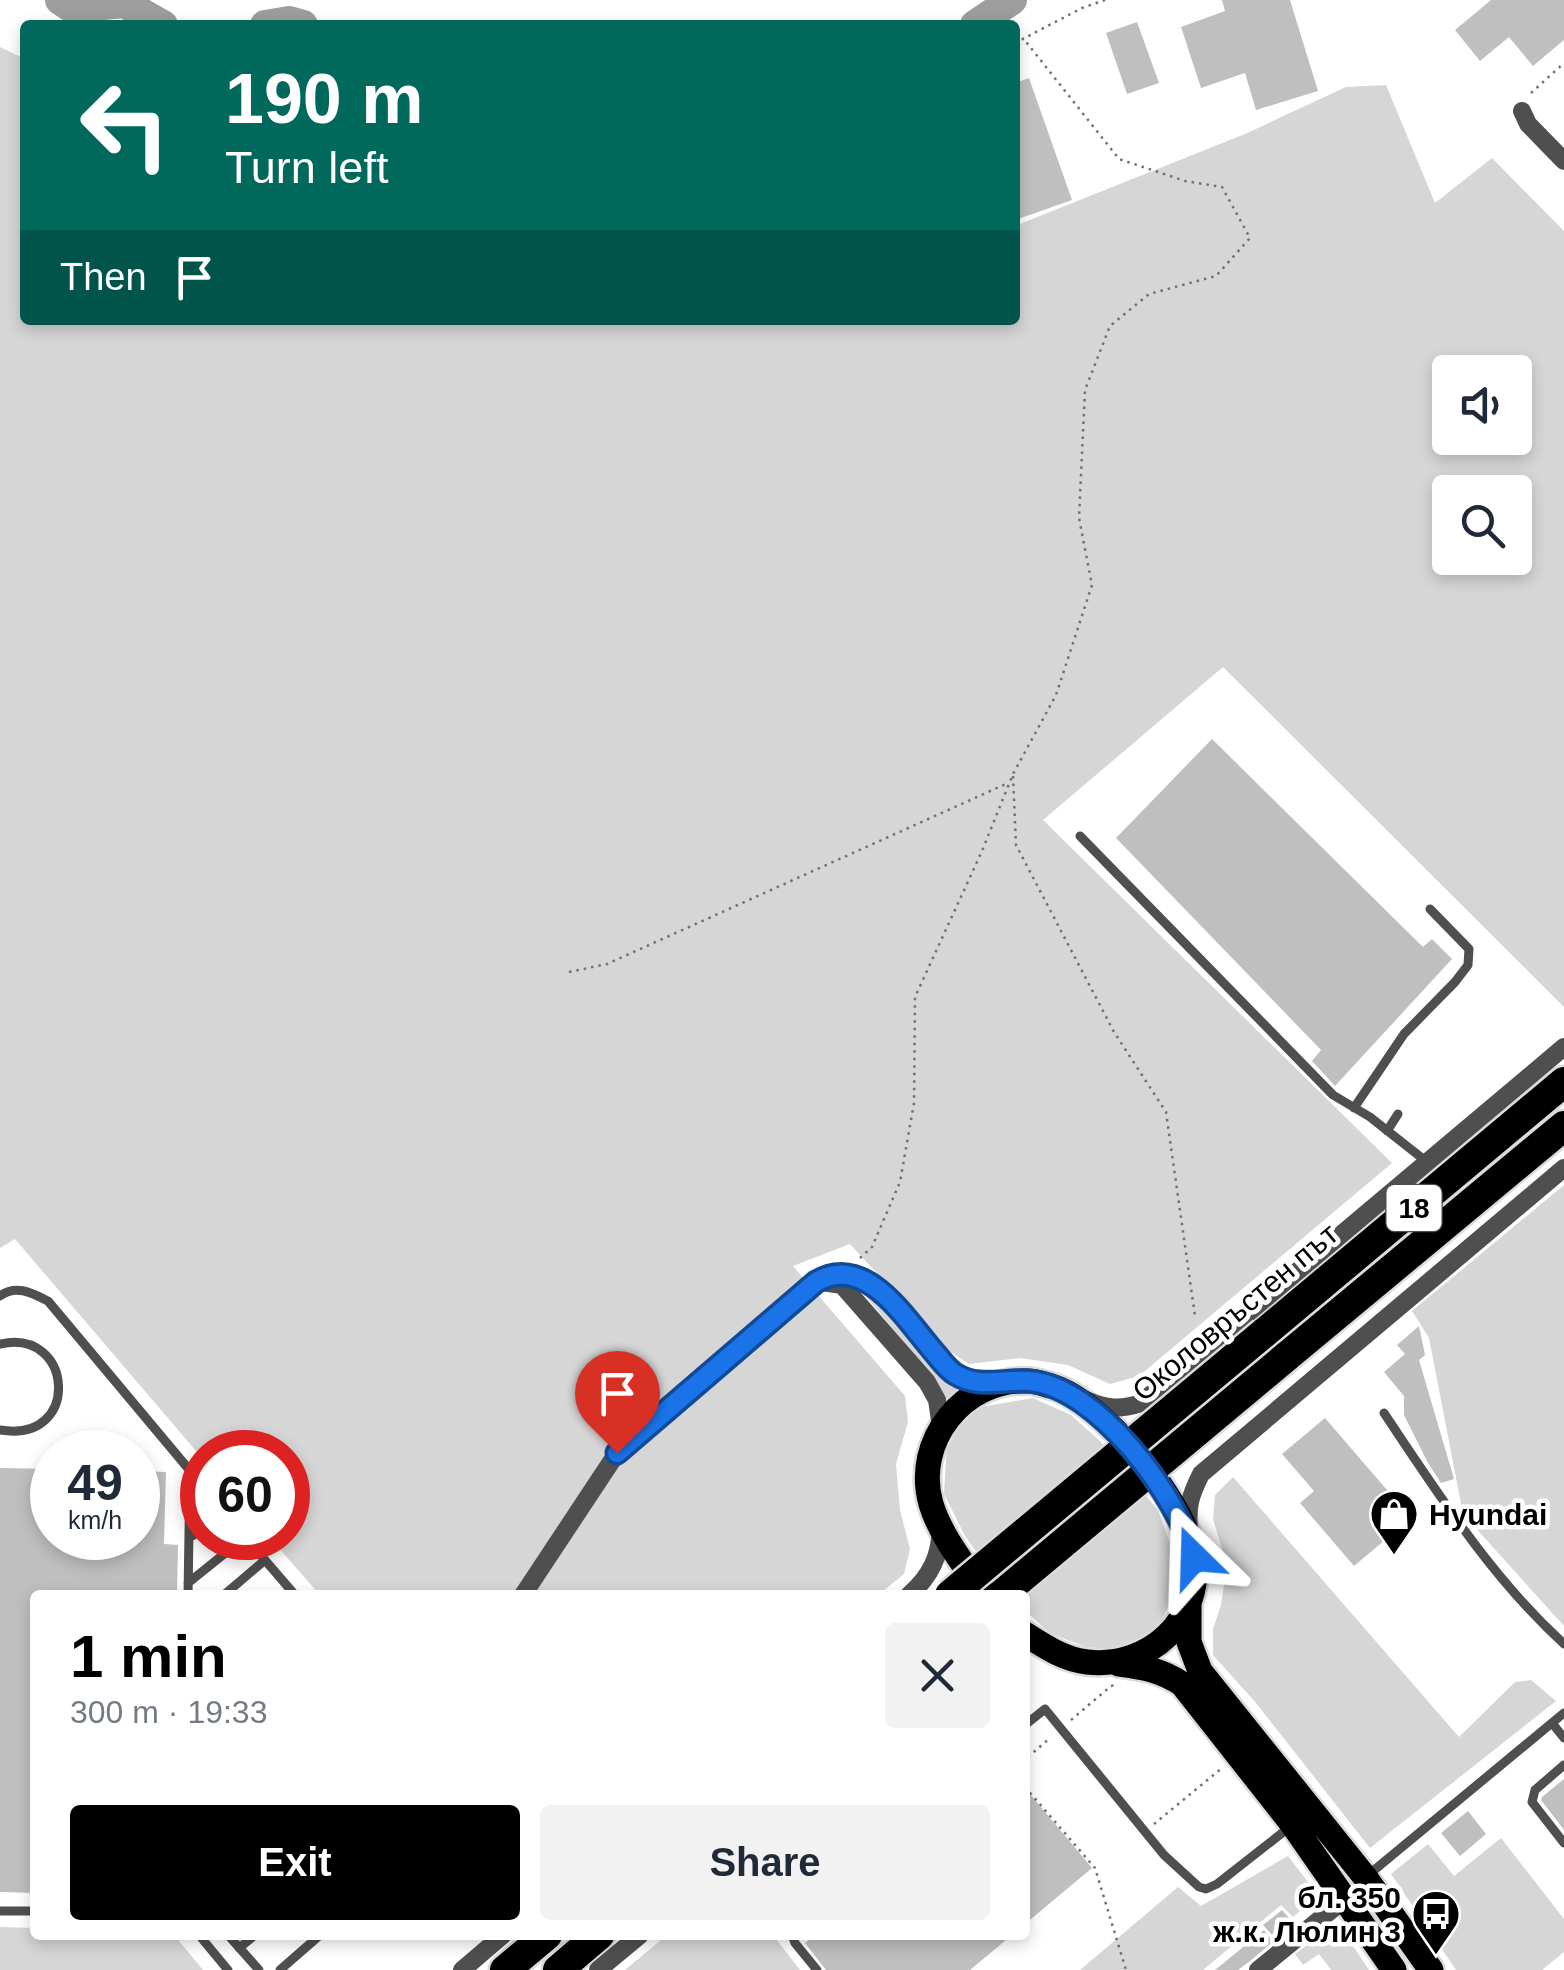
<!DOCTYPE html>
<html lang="en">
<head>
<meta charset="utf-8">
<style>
	:root { --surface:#fff; --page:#f2f2f3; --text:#1f2937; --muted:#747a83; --accent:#000 }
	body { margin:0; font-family:Helvetica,sans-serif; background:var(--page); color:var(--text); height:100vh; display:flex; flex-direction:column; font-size:38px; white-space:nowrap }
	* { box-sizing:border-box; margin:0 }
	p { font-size:32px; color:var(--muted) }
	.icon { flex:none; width:55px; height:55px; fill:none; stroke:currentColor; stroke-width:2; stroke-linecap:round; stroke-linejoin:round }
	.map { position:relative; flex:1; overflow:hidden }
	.sheet { position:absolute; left:30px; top:1590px; width:1000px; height:350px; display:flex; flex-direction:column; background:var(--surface); border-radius:10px; box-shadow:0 5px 15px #0003 }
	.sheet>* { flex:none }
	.top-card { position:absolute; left:20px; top:20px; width:1000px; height:305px; border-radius:10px; box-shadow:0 5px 15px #0003; background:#00695c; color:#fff; overflow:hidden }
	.controls { position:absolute; left:1432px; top:355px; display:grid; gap:20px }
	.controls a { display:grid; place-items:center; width:100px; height:100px; border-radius:10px; background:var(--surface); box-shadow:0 5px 15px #0003; font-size:50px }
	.speed { position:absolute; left:30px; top:1430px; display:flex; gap:20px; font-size:50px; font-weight:700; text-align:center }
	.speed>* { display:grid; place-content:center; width:130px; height:130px; border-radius:50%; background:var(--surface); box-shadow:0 5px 15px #0003; line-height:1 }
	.speed small { font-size:25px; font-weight:400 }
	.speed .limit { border:15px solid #d22; background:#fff; color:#111 }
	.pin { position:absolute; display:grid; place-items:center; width:85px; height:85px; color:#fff; margin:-102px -42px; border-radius:50% 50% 50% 0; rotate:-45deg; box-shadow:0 0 10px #0007 }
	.pin .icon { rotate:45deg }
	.me { position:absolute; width:110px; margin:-55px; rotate:338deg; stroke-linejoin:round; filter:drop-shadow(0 0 8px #0008) }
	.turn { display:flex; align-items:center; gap:35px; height:210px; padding:0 40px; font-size:45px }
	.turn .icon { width:130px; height:130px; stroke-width:2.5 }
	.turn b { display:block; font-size:70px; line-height:85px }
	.then { display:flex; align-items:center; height:95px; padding:0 40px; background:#0003; gap:20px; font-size:38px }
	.round { display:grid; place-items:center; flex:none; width:105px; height:105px; border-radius:10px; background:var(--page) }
	.headline { display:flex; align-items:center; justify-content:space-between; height:170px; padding:0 40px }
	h1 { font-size:60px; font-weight:700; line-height:75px; color:var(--accent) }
	.action { display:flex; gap:20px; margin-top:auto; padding:20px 40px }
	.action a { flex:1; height:115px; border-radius:10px; background:var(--accent); color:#fff; font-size:40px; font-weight:700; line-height:115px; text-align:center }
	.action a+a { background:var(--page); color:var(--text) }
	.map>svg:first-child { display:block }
	.green { fill:#d6d6d6; fill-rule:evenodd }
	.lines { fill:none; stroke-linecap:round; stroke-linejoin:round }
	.river { stroke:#9d9d9d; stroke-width:30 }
	.building { fill:#bfbfbf }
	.primary-casing { stroke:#dbdbdb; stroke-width:30 }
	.highway-casing { stroke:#dbdbdb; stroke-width:35 }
	.path { stroke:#717171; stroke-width:2.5; stroke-dasharray:2.5 5; stroke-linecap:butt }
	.lane { stroke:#4f4f4f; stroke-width:9 }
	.street { stroke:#4f4f4f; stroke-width:18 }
	.primary { stroke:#000; stroke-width:25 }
	.highway { stroke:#000; stroke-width:30 }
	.highway-bridge-casing { stroke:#dbdbdb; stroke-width:35; stroke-linecap:butt }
	.highway-bridge { stroke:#000; stroke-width:30 }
	.route-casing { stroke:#114b97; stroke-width:25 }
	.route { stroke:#1a73e8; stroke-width:18 }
	.labels { text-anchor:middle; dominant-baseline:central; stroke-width:9; stroke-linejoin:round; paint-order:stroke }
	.shield { fill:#fff; stroke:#4c4c4c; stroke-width:2.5 }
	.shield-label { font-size:28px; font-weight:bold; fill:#000 }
	.street-label { font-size:30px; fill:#000; stroke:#fff }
	.poi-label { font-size:30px; font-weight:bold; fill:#000; stroke:#fff; text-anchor:start }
</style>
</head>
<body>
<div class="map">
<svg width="1564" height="1970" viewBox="0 0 1564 1970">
	<rect width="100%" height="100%" fill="#fff"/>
	<!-- green -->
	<path class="green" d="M 0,47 L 25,59 L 25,320 L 1015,320 L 1015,226 L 1245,134 L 1346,87 L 1386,85 L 1435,203 L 1492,158 L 1564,231 L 1564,1007 L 1223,667 L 1043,820 L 1392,1163 L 1139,1376 L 1110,1384 L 1068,1365 L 1020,1358 L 969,1364 L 948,1350 L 850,1244 L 793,1266 L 905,1396 L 908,1422 L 896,1464 L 900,1510 L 910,1549 L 904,1574 L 878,1595 L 320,1595 L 270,1538 L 288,1538 L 288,1452 L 202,1452 L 202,1458 L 15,1239 L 0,1248 ZM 1450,372 L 1515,372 L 1515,438 L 1450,438 ZM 1450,492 L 1515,492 L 1515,558 L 1450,558 Z
		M 1564,1185 L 1564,1626 L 1463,1514 L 1429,1338 L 1412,1311 Z
		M 857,1286 L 868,1292 L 942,1378 L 968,1391 L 945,1409 L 933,1377 Z
		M 1033,1398 L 1071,1415 L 1100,1441 L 1158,1510 L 1172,1549 L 1175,1576 L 1173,1598 L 1158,1627 L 1140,1639 L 1114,1649 L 1086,1647 L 1049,1633 L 1025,1610 L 1025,1595 L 1011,1595 L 997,1581 L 965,1536 L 944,1494 L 947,1442 L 962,1420 L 981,1407 Z
		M 1233,1477 L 1459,1737 L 1515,1682 L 1531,1680 L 1556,1701 L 1370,1848 L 1256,1703 L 1213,1655 L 1213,1629 L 1221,1605 L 1227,1565 L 1213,1519 L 1215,1495 Z
		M 1501,1838 L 1564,1919 L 1564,1952 L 1542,1970 L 1456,1970 L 1391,1874 L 1428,1844 L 1454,1876 Z
		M 1288,1856 L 1314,1890 L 1314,1899 L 1293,1917 L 1281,1905 L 1203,1970 L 1080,1970 L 1178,1887 L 1201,1906 Z
		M 0,1927 L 35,1928 L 35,1935 L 174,1935 L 203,1970 L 0,1970 Z
		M 1331,1927 L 1341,1928 L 1369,1970 L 1331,1970 L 1319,1954 L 1303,1965 L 1295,1954 Z
		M 667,1935 L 773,1935 L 800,1970 L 625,1970 Z"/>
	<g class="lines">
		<!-- river -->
		<path class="river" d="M 60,0 L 72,8 L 124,3 L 163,25
			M 265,25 L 289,21 L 303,25
			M 975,25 L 1012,0"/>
	</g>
	<!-- building -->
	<path class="building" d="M 1222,0 L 1290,0 L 1318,91 L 1256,110 L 1245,73 L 1201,88 L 1181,27 L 1225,11 Z
		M 1491,0 L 1564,0 L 1564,40 L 1533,66 L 1509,37 L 1480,61 L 1455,30 Z
		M 1137,22 L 1159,83 L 1127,94 L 1106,33 Z
		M 1029,78 L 1072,200 L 1015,220 L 1015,83 Z
		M 1212,739 L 1423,947 L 1432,939 L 1452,959 L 1335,1086 L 1312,1061 L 1321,1050 L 1116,838 Z
		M 1419,1326 L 1425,1355 L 1419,1360 L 1454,1479 L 1441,1483 L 1428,1463 L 1404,1415 L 1404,1396 L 1384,1372 L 1405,1354 L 1397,1345 Z
		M 1325,1418 L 1411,1518 L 1354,1566 L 1300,1503 L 1314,1491 L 1282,1454 Z
		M 0,1468 L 52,1469 L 52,1538 L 138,1538 L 138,1471 L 166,1472 L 164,1544 L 178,1545 L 177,1595 L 35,1595 L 35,1893 L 0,1892 Z
		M 1564,1779 L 1564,1830 L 1541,1800 L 1542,1797 Z
		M 1025,1788 L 1092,1868 L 1025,1924 Z
		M 1468,1811 L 1486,1834 L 1460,1856 L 1441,1833 Z
		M 1282,1910 L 1292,1921 L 1273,1936 L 1263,1925 Z
		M 1264,1930 L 1273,1942 L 1250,1961 L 1238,1970 L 1215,1970 Z
		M 815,1935 L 1012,1935 L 970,1970 L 826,1970 L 805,1943 Z"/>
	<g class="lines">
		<!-- primary casing -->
		<g class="primary-casing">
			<path id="primary" d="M 985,1595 C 966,1567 941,1537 931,1504 C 913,1441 964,1378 1028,1381 C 1036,1381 1043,1384 1051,1386 C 1102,1400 1186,1503 1194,1556 C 1203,1620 1149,1669 1087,1662 C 1063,1659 1044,1646 1025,1634
				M 1189,1605 L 1189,1642 L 1200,1671 L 1365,1877 L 1431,1970
				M 1119,1664 C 1143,1667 1161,1670 1182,1684 L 1293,1825 L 1394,1970"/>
		</g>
		<!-- highway casing -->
		<g class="highway-casing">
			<path id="highway" d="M 1264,1333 L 1564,1082
				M 1286,1357 L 1564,1126
				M 505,1970 L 547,1935
				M 558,1970 L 599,1935"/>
		</g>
		<!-- path -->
		<path class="path" d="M 1015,43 L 1082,8 L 1105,0
			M 1531,93 L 1564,63
			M 1013,776 L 1016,845 L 1114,1032 L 1166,1112 L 1195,1316
			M 569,972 L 607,964 L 1008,783
			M 860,1258 L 872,1247 L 900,1182 L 914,1103 L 915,997 L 982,851 L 1013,774 L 1056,695 L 1092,585 L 1079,518 L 1085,390 L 1110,326 L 1149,294 L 1216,276 L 1250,238 L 1222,187 L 1185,181 L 1119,159 L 1023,38
			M 1071,1720 L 1111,1686 L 1115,1685
			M 1028,1757 L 1050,1738
			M 1025,1787 L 1095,1868 L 1126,1970
			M 1154,1824 L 1222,1768"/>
		<!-- lane -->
		<path class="lane" d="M 1080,836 L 1333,1095 L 1370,1117 L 1427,1162
			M 1354,1108 L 1404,1034 L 1455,982 L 1468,965 L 1469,949 L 1430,909
			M 1387,1131 L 1398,1114
			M 0,1296 C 16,1284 32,1293 48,1301 L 202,1485
			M 0,1344 C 74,1327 82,1444 0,1430
			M 1384,1413 C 1439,1495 1491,1577 1564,1644
			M 189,1538 L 202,1530
			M 246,1538 L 295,1595
			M 188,1583 L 244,1538
			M 188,1595 L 190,1471
			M 224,1595 L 265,1560
			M 1552,1723 L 1564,1738
			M 1025,1725 L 1045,1709 L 1164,1855 L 1199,1887 L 1206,1889 L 1217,1884 L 1291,1826
			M 1564,1765 L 1535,1790 L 1532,1802 L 1564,1843
			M 1367,1876 L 1564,1713
			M 0,1911 L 35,1911
			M 199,1935 L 228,1970
			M 228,1935 L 259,1970
			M 792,1935 L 795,1943 L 817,1970
			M 239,1948 L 255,1935
			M 280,1970 L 320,1935"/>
		<!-- street -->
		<path class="street" d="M 1522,111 L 1528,124 L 1564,161
			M 822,1282 L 842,1285 L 927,1382 L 937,1400 L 941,1427
			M 1086,1400 C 1106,1409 1121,1410 1141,1403 L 1564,1047
			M 1189,1531 C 1187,1506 1190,1496 1201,1474 L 1564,1168
			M 523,1595 L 617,1453 L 825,1276 L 845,1273 L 864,1278 L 884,1294 L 951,1372 L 971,1382 L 995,1383
			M 909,1595 C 931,1576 940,1556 941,1528
			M 462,1970 L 503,1935
			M 598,1970 L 640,1935
			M 1258,1970 L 1346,1898"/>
		<!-- primary -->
		<use href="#primary" class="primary"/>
		<!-- highway -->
		<use href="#highway" class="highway"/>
		<!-- highway-bridge casing -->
		<g class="highway-bridge-casing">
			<path id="highway-bridge" d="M 950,1595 L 1264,1333
				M 1001,1595 L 1286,1357"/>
		</g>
		<!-- highway-bridge -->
		<use href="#highway-bridge" class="highway-bridge"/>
	</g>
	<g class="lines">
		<!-- route casing -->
		<g class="route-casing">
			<path id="route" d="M 617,1453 L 816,1282 C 866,1252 906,1320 934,1352 C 941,1360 947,1369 955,1374 C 979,1389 1003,1379 1029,1381 C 1097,1386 1178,1496 1194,1557"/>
		</g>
		<!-- route -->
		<use href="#route" class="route"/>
	</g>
	<!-- icons -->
	<defs>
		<g id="shop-pin" transform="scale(2.5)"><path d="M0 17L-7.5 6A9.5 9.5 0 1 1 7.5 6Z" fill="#000" stroke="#fff"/><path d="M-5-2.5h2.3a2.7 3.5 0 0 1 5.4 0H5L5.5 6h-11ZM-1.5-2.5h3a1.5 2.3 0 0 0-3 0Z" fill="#fff"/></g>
		<g id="bus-pin" transform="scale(2.5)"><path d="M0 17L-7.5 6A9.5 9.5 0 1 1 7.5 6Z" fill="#000" stroke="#fff"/><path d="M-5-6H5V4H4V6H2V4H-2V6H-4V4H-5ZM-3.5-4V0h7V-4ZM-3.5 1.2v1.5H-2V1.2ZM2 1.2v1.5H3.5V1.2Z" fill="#fff"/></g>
	</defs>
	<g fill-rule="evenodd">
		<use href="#shop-pin" x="1394" y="1514"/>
		<use href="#bus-pin" x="1436" y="1914"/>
	</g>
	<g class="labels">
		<!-- shield labels -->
		<rect class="shield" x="1386.5" y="1185" width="55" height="46" rx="8"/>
		<g class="shield-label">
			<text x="1414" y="1208">18</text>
		</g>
		<!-- street labels -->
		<g class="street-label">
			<text transform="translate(1235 1312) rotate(-40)">Околовръстен път</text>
		</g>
		<!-- poi labels -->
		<g class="poi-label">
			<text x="1429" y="1514">Hyundai</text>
			<text x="1401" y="1897" text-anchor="end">бл. 350<tspan x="1401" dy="34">ж.к. Люлин 3</tspan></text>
		</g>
	</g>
</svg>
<div class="controls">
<a><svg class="icon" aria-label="sound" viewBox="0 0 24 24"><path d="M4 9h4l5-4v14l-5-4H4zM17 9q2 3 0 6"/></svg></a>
<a><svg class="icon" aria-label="search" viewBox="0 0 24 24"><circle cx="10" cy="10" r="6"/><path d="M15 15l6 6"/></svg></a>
</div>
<div class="speed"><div>49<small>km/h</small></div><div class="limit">60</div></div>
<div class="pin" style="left:617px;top:1453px;background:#d93025"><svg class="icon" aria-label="arrive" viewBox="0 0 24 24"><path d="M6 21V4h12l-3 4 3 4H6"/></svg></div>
<svg class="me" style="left:1194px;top:1557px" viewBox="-20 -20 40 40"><path d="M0-17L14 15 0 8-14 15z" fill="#1a73e8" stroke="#fff" stroke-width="4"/></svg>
<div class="top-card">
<div class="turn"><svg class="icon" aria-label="left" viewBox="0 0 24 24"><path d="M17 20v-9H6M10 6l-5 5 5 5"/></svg><div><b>190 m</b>Turn left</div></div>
<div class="then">Then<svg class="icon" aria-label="arrive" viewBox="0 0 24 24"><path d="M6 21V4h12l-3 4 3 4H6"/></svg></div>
</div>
<section class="sheet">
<div class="headline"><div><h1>1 min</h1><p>300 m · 19:33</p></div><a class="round"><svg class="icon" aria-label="close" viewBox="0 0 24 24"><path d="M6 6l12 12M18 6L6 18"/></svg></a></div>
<div class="action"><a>Exit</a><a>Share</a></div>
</section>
</div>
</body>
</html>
